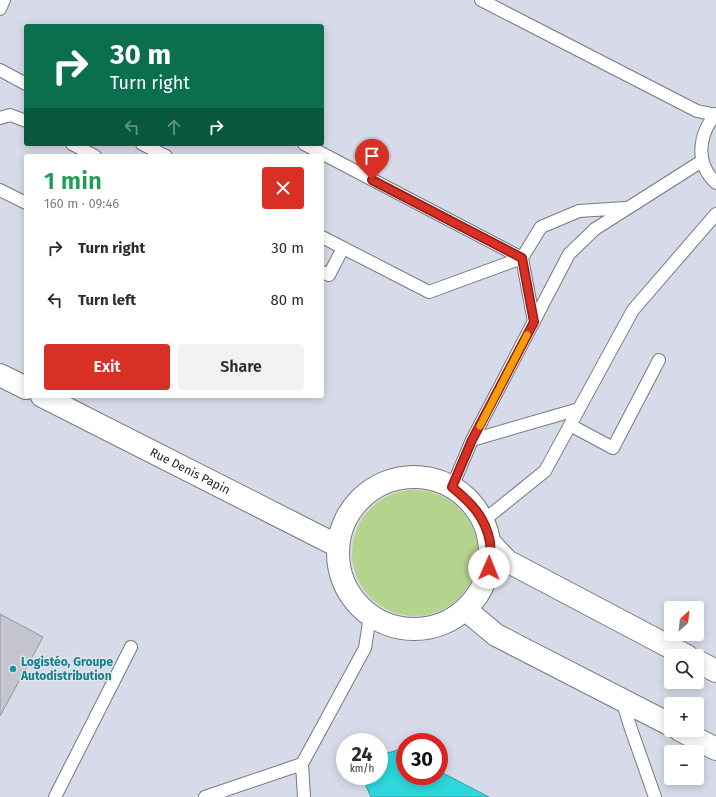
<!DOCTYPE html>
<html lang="en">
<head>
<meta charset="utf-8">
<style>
	:root { --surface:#fff; --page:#f2f2f3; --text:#2b2b33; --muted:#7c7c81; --accent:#d93025 }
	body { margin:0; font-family:"Fira Sans",sans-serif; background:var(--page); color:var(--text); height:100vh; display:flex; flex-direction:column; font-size:15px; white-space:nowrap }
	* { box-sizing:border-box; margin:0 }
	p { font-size:13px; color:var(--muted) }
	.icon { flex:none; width:22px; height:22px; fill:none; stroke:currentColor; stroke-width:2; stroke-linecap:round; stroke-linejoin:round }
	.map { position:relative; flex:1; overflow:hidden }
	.details { position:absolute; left:24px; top:154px; width:300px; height:244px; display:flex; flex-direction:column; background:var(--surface); border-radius:4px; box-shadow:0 2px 10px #0003 }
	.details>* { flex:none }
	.top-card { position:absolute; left:24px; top:24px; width:300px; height:122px; border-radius:4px; box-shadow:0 2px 10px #0003; background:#0b6e4f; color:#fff; overflow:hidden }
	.needle { width:26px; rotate:27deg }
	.fabs { position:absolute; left:664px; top:601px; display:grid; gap:8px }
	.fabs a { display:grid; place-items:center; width:40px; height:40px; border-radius:4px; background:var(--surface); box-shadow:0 2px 10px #0003; font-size:20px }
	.speed { position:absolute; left:336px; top:733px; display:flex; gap:8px; font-size:20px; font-weight:700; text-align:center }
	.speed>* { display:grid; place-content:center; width:52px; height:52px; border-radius:50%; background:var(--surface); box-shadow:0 2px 10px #0003; line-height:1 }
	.speed small { font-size:10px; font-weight:400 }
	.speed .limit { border:6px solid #d22; background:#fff; color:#111 }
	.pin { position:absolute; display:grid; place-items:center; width:34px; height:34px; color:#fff; margin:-41px -17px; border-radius:50% 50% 50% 0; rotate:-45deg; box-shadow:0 0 4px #0007 }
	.pin .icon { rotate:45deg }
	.me { position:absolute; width:44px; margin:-22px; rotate:1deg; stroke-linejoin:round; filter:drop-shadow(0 0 3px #0008) }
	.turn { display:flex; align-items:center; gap:14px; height:84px; padding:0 20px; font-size:18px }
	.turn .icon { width:52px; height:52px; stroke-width:2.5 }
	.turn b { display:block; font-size:28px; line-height:34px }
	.lanes { display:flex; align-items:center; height:38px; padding:0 20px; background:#0003; justify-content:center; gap:20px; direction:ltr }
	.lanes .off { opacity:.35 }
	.round { display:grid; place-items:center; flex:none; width:42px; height:42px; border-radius:4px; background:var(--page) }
	.summary { display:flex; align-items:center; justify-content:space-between; height:68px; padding:0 20px }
	h1 { font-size:24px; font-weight:600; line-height:30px; color:#1e9e55 }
	.cta { display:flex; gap:8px; margin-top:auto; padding:8px 20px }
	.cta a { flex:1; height:46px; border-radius:4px; background:var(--accent); color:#fff; font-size:16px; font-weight:600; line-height:46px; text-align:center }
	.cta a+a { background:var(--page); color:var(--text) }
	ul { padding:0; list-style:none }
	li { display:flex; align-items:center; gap:12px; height:52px; padding:0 20px }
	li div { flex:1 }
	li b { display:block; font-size:15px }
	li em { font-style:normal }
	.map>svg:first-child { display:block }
	.built { fill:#d7dae8; fill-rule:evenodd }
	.green { fill:#b4d38d }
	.water { fill:#2dd7db; stroke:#2aa1a5 }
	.building { fill:#c5c6cd; stroke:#93949b }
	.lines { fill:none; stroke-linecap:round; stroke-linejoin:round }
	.service-casing { stroke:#77797f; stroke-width:14 }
	.minor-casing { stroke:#77797f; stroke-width:24 }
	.service { stroke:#fff; stroke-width:12 }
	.minor { stroke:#fff; stroke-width:22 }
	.route-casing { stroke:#8d1f18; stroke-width:10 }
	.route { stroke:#d93025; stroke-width:7 }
	.slow { stroke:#f59e0b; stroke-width:7 }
	.culture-dot { fill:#0f9aa8; stroke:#e2e4ea; stroke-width:1.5 }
	.labels { text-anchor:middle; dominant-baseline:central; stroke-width:3; stroke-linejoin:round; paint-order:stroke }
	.street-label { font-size:12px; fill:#242427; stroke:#e2e4ea }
	.culture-label { font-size:12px; font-weight:bold; fill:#0d838f; stroke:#e2e4ea; text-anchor:start }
</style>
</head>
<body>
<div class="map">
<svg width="716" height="797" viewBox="0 0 716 797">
	<rect width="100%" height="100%" fill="#e2e4ea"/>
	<!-- built -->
	<path class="built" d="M 0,0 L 716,0 L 716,797 L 0,797 ZM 26,26 L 322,26 L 322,144 L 26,144 ZM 26,156 L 322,156 L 322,396 L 26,396 ZM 671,608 L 697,608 L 697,634 L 671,634 ZM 671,656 L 697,656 L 697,682 L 671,682 ZM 671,704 L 697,704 L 697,730 L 671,730 ZM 345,742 L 379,742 L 379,776 L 345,776 ZM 405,742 L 439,742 L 439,776 L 405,776 ZM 671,752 L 697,752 L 697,778 L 671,778 Z"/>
	<!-- green -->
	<path class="green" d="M352 553a63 63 0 1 1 126 0a63 63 0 1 1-126 0Z"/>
	<!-- water -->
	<path class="water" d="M 398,750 L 405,754 L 405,776 L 439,776 L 439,771 L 489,797 L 371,797 L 366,786 L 371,776 L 379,776 L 379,763 L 384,754 Z"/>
	<!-- building -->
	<path class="building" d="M 0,614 L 43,637 L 0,716 Z"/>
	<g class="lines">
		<!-- service casing -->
		<g class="service-casing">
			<path id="service" d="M 481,0 L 697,111 L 716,115
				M 0,9 L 4,0
				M 0,70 L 26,84
				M 716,114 C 698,135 695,163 716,183
				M 0,118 L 10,115 L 26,121
				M 72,144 L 95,156
				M 142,144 L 166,156
				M 304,144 L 522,258
				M 0,190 L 26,203
				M 322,237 L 429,292 L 522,258 L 541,227 L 579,211 L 625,208
				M 522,258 L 534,322
				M 322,272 L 329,275 L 343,248
				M 570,425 L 613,448 L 659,360
				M 472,440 L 579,409
				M 452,487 L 472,440 L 569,254 L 595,229 L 702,161
				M 483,521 L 545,471 L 633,310 L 716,214
				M 622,700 L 631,729 L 655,797
				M 302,764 L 304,797
				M 55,797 L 131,647
				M 205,797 L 302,764 L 365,648 L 370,616"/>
		</g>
		<!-- minor casing -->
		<g class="minor-casing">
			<g id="minor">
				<path d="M 0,375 L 26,388"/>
				<path id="s1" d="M 42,396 L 338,546"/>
				<circle cx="414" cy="553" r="76"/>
				<path d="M 490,543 L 507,561 L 687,656"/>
				<path d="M 466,610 L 496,635 L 671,725"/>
				<path d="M 697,661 L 716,671"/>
				<path d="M 680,730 L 716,749"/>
			</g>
		</g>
		<!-- service -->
		<use href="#service" class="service"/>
		<!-- minor -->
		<use href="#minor" class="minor"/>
	</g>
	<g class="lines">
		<!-- route casing -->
		<g class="route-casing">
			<path id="route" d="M 372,180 L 522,258 L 534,322 L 472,440 L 452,487 C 471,503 485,516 490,542 C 491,550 489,560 489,568"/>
		</g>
		<!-- route -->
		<use href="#route" class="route"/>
		<!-- slow -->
		<path class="slow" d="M 480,426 L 527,335"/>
	</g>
	<!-- markers -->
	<circle class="culture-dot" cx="13" cy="669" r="4"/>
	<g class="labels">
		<!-- street labels -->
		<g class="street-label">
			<text stroke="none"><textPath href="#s1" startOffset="166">Rue Denis Papin</textPath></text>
		</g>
		<!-- culture labels -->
		<g class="culture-label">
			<text x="21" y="662">Logistéo, Groupe<tspan x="21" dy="14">Autodistribution</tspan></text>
		</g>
	</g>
</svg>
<div class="fabs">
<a><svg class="needle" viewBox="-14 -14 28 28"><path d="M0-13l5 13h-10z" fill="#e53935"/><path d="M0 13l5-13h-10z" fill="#7c7c81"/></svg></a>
<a><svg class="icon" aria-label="search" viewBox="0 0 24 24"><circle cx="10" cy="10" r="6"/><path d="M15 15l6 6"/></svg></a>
<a>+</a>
<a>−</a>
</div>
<div class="speed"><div>24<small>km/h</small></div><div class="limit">30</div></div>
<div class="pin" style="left:372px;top:180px;background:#d93025"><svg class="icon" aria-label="arrive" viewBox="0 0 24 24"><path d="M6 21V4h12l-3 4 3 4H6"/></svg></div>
<svg class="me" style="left:489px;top:568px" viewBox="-20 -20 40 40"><circle r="19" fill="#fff"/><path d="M0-13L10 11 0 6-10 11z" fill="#d93025"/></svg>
<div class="top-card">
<div class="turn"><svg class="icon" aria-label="right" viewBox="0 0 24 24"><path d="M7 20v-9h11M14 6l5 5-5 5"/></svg><div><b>30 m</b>Turn right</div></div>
<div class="lanes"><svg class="icon off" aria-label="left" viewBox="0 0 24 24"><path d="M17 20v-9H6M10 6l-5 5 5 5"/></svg><svg class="icon off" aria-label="ahead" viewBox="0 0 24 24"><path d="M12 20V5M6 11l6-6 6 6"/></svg><svg class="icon" aria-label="right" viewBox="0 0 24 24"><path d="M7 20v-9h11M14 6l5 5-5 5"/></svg></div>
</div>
<section class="details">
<div class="summary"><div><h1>1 min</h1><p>160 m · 09:46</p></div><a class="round" style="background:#d93025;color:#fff"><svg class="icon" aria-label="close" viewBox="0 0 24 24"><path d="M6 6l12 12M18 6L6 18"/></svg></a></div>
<ul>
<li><svg class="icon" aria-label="right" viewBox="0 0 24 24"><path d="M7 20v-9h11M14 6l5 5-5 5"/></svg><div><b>Turn right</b></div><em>30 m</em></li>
<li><svg class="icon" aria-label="left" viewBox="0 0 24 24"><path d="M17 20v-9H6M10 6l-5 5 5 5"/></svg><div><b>Turn left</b></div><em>80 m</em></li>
</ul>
<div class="cta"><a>Exit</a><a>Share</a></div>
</section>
</div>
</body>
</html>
